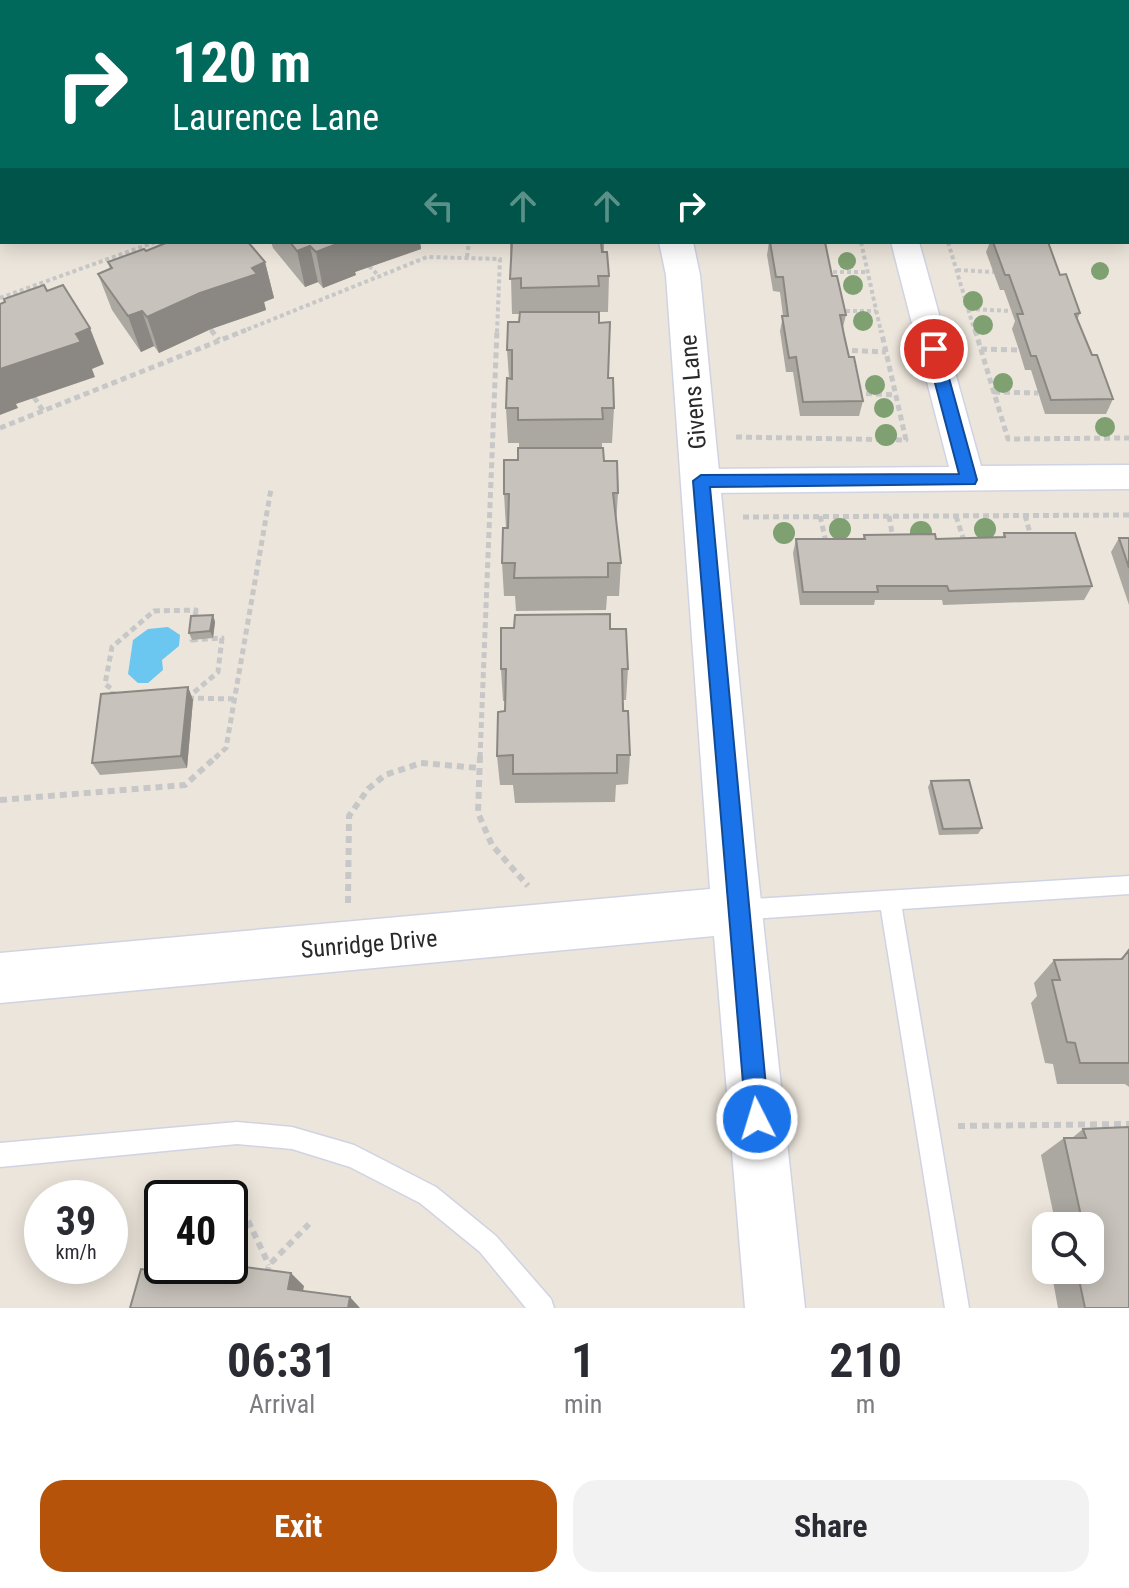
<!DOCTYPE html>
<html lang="en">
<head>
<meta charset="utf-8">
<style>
	:root { --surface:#fff; --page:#f2f2f3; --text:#2b2b33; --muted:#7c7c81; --accent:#b45309 }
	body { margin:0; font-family:"Roboto Condensed",sans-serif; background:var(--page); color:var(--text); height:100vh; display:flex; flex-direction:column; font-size:30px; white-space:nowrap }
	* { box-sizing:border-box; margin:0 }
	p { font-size:26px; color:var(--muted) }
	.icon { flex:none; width:44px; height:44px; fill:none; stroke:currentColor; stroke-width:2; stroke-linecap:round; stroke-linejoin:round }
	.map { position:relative; height:1308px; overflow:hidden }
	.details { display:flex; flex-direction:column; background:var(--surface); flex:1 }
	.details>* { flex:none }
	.top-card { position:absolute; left:0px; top:0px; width:1130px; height:244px; box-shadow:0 4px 20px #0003; background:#00695c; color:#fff; overflow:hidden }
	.tools { position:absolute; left:1032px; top:1212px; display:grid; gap:16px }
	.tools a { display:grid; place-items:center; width:72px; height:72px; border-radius:16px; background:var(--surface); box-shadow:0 4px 20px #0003; font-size:40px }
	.speed { position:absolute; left:24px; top:1180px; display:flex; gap:16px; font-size:40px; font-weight:700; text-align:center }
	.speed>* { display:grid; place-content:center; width:104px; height:104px; border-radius:50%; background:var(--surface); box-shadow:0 4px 20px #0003; line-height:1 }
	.speed small { font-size:20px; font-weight:400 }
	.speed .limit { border:4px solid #111; border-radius:12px; background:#fff; color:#111 }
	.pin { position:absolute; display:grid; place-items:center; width:68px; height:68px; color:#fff; margin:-34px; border:4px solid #fff; border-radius:50%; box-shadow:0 2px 8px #0007 }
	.me { position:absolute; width:88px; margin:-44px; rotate:355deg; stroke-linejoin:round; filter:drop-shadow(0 0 6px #0008) }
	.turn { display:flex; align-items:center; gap:28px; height:168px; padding:0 40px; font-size:36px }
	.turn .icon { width:104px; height:104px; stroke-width:2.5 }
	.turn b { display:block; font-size:56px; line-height:68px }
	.lanes { display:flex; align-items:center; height:76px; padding:0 40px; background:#0003; justify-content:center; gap:40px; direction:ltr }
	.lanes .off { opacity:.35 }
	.eta { display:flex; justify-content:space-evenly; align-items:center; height:136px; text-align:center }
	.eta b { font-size:48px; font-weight:700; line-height:56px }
	.primary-button { display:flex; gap:16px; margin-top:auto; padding:16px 40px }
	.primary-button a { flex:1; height:92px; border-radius:24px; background:var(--accent); color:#fff; font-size:32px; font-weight:700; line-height:92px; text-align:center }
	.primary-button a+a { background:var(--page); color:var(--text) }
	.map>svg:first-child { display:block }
	.water { fill:#6cc7f0 }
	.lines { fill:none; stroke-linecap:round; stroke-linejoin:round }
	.stream { fill:#6cc7f0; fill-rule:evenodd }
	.service-casing { stroke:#d0d3e3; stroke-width:3 }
	.minor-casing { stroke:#d0d3e3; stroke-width:3 }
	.tertiary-casing { stroke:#d0d3e3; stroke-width:3 }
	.motorway-casing { stroke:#c7c7c7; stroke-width:3 }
	.path-far2 { stroke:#c7c7c7; stroke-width:4; stroke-dasharray:4 3; stroke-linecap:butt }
	.path-far1 { stroke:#c7c7c7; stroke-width:5; stroke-dasharray:6 4; stroke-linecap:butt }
	.path { stroke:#c7c7c7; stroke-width:6; stroke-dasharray:7 5; stroke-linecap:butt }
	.service { fill:#fff; fill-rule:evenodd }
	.minor { fill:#fff; fill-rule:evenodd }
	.tertiary { fill:#fff; fill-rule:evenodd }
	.motorway { fill:#ffa553; fill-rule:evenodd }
	.tree { fill:#7fa070 }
	.wall { fill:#aba7a1 }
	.shaded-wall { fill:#8b8883 }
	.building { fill:#c7c2bb; stroke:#8b8883; stroke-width:2 }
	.route { fill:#1a73e8; stroke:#114b97; stroke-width:2 }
	.labels { text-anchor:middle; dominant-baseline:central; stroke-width:6; stroke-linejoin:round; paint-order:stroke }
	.street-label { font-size:24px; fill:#292929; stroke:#fff }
</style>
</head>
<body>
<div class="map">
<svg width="1129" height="1308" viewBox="0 0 1129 1308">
	<rect width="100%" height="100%" fill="#ece5db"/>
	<!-- water -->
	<path class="water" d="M 168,627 L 180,635 L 179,646 L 162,660 L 163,670 L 148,683 L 138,683 L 128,674 L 133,640 L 148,629 Z"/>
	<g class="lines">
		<!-- stream -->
		<path class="stream" d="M 985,0 L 998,0 L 1001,2 L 988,2 Z
			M 1128,58 L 1129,58 L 1129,63 L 1128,63 Z"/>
		<!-- service casing -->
		<g class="service-casing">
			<path id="service" d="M 1129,876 L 1129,894 L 902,909 L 969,1308 L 945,1308 L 881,910 L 737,920 L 730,917 L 727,910 L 730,903 L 737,900 Z
				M 237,1122 L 292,1127 L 354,1145 L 436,1187 L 496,1236 L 551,1299 L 554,1308 L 526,1308 L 480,1252 L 420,1203 L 350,1167 L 292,1149 L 237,1144 L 0,1167 L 0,1143 Z"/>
		</g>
		<!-- minor casing -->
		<g class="minor-casing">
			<path id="minor" d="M 1128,101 L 1129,101 L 1129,117 L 1128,117 Z
				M 891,242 L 919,242 L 981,466 L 1129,465 L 1129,489 L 701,493 L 690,490 L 685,481 L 690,472 L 701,469 L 949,467 Z"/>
		</g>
		<!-- tertiary casing -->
		<g class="tertiary-casing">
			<path id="tertiary" d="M 765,0 L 798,0 L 764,2 Z
				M 659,242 L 693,242 L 700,275 L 756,856 L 805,1308 L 745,1308 L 714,936 L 0,1003 L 0,953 L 710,889 L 666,275 Z"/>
		</g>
		<!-- motorway casing -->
		<g class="motorway-casing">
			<path id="motorway" d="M 177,0 L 206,0 L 176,2 Z
				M 380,0 L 415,0 L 379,2 Z
				M 545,0 L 579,0 L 544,2 Z
				M 629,0 L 662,0 L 628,2 Z
				M 0,78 L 2,78 L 2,96 L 0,96 Z
				M 0,129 L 2,129 L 2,147 L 0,147 Z"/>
		</g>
		<!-- path-far2 -->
		<path class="path-far2" d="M 834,2 L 840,0
			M 861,242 L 881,332
			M 948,242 L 975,332
			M 467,257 L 469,242
			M 369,266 L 379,276
			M 957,270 L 994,272
			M 826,272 L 868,272
			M 0,298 L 155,242
			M 969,309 L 1011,311
			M 839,311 L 876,311
			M 211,329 L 213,332
			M 241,332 L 427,257 L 500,259 L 497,332"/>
		<!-- path-far1 -->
		<path class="path-far1" d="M 211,330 L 219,340
			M 975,330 L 1008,439 L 1129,438
			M 981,349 L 1019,350
			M 842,350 L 886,352
			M 994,392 L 1038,393
			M 856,393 L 896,395
			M 34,397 L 43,411
			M 0,428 L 246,330
			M 736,437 L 906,440 L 881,330
			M 1025,515 L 1031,537
			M 820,516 L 826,542
			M 889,516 L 893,538
			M 956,516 L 964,541
			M 743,517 L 1129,515
			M 196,610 L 192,640 L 222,638 L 218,672 L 185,700 L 112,706 L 113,690 L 105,684 L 112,647 L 154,611 Z
			M 188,698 L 235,699
			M 215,758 L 226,748 L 271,489
			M 480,758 L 497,330"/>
		<!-- path -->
		<path class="path" d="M 480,756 L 478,813 L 492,845 L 528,886
			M 0,800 L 185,785 L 217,756
			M 348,903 L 349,816 L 368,789 L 385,775 L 421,763 L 479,768
			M 958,1126 L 1129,1124
			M 243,1210 L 269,1265
			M 267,1274 L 269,1265 L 309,1224"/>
		<!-- service -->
		<use href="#service" class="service"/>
		<!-- minor -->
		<use href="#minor" class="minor"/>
		<!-- tertiary -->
		<use href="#tertiary" class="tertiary"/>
		<!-- motorway -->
		<use href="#motorway" class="motorway"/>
	</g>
	<!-- trees -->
	<g class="tree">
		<circle cx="847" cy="261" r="9"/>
		<circle cx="1100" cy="271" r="9"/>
		<circle cx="853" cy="285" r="10"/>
		<circle cx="973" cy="301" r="10"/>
		<circle cx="863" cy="321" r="10"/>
		<circle cx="983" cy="325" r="10"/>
		<circle cx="1003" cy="383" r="10"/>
		<circle cx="875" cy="385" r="10"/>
		<circle cx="884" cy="408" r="10"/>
		<circle cx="1105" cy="427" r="10"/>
		<circle cx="886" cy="435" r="11"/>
		<circle cx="840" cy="529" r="11"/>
		<circle cx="985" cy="529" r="11"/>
		<circle cx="921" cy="532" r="11"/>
		<circle cx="784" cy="533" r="11"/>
	</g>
	<!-- wall -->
	<path class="wall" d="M 1128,145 L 1129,145 L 1129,216 L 1128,215 Z
		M 271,242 L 420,242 L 421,249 L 355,272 L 356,275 L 323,288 L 318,282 L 305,287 L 273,248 Z
		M 510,242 L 604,242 L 604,252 L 609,276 L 608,312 L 599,312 L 599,323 L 614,408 L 612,443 L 602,443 L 602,448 L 604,461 L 618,493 L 616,526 L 621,563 L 619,596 L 607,596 L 606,610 L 516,611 L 515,596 L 504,596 L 502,563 L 506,528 L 504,494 L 518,460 L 519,448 L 519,443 L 508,443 L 506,408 L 509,378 L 507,350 L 519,322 L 520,314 L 512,314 Z
		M 769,242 L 825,242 L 832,276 L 846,315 L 843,327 L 849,357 L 863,401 L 859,416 L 800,416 L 793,372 L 786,372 L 780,331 L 783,316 L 780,292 L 773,291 L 767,255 Z
		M 990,242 L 1048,242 L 1060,275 L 1080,313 L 1077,320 L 1113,399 L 1106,414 L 1045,414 L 1031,370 L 1025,370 L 1019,350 L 1012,329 L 1015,321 L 1004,290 L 1000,290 L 986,252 Z
		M 146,251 L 265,262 L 274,298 L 264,302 L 266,310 L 211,329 L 159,353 L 154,346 L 141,352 L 112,310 L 98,274 L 110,269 L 108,262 Z
		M 1004,533 L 1092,586 L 1084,600 L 943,605 L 942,600 L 875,600 L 874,605 L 800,605 L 793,553 L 796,539 L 863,539 L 864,535 L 936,539 L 1002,538 Z
		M 1119,538 L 1129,538 L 1129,605 L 1111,552 Z
		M 213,615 L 215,622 L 213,638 L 192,640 L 189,633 Z
		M 514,628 L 610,629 L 628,669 L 626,700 L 623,700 L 630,755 L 628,784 L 616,785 L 615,802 L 515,803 L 513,785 L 500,785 L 497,756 L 505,711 L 505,701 L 503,701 L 501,669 Z
		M 188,687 L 193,700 L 187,768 L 100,775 L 92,763 Z
		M 931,781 L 982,828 L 978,834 L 939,835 L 928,787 Z
		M 1129,950 L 1129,1087 L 1125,1084 L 1057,1084 L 1053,1064 L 1045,1063 L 1031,1003 L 1037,996 L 1034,983 L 1054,960 L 1120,959 Z
		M 1083,1129 L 1129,1308 L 1058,1308 L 1051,1270 L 1090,1270 L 1090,1226 L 1056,1226 L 1041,1155 L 1064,1138 L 1072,1138 Z"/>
	<!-- shaded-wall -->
	<path class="shaded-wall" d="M 342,242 L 420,242 L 421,249 L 355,272 L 356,275 L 323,288 L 316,252 Z
		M 310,246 L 318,282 L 305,287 L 297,251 Z
		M 265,262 L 274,298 L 264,302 L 266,310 L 211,329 L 159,353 L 147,317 Z
		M 142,311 L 154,346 L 141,352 L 128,316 Z
		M 90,328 L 104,364 L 92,369 L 95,377 L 16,404 L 18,408 L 0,415 L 0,369 Z
		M 213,615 L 215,622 L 213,638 L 210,631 Z
		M 188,687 L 193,700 L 187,768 L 181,756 Z
		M 291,1273 L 304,1286 L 301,1301 L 288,1289 Z
		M 350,1297 L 360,1308 L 348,1308 Z"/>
	<!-- building -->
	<path class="building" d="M 1128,145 L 1129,145 L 1129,191 L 1128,189 Z
		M 168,242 L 248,242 L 265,262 L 252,268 L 257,274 L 200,293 L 147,317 L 142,311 L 128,316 L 98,274 L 112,268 L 108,262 L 144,249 L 146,251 Z
		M 290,242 L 342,242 L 316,252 L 310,246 L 297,251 Z
		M 512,242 L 601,242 L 602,252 L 607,252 L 609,276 L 598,276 L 599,286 L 521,288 L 521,278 L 510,279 Z
		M 770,242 L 825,242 L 832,276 L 837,276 L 846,315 L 840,315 L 844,335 L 849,357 L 854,357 L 863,401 L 803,402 L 796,357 L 789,358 L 782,316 L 788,316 L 783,277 L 776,277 Z
		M 993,242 L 1048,242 L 1060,275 L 1066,274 L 1080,313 L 1075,314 L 1092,355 L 1097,355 L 1113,399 L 1051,400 L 1036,356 L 1031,356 L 1017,314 L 1023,314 L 1009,275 L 1005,275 Z
		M 44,285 L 47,291 L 63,285 L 90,328 L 76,334 L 81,342 L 0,369 L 0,304 L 5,302 L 4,299 Z
		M 520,312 L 599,312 L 599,323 L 610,322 L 608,378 L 613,378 L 614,408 L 602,408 L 603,419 L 518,420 L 518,408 L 506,408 L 507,378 L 512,379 L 512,350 L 507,350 L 508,322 L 519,322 Z
		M 518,448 L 603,448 L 604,461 L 617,461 L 618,493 L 613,493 L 621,563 L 608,563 L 608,577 L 514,578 L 515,563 L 502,563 L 503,528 L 508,528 L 509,494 L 504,494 L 504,460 L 518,460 Z
		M 1004,533 L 1075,533 L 1092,586 L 949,591 L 947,586 L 877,586 L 878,592 L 803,592 L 796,539 L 865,539 L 864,535 L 935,534 L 936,539 L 1005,537 Z
		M 1119,538 L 1129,538 L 1129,568 Z
		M 610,614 L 610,629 L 626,629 L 628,669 L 622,669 L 623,711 L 628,711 L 630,755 L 617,755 L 617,773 L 513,774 L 513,755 L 497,756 L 498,712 L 505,711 L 506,669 L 501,669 L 501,628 L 514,628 L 515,615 Z
		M 213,615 L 210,631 L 189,633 L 191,616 Z
		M 188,687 L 181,756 L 92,763 L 101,694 Z
		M 969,780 L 982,828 L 943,829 L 931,781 Z
		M 1129,950 L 1129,1063 L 1080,1063 L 1075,1043 L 1067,1042 L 1052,980 L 1060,980 L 1054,960 L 1122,959 Z
		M 1129,1127 L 1129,1308 L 1085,1308 L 1077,1270 L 1090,1270 L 1090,1226 L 1074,1226 L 1081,1216 L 1064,1138 L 1086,1138 L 1083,1129 Z
		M 230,1265 L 291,1273 L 288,1289 L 350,1297 L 348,1308 L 130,1308 L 141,1269 L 203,1277 L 206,1266 L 230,1266 Z"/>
	<!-- route -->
	<path class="route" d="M 934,344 L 941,349 L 977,480 L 975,484 L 710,487 L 769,1119 L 766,1127 L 757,1130 L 749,1127 L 746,1119 L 693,481 L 701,475 L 959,474 L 926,349 Z"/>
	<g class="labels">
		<!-- street labels -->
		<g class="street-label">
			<text transform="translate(693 392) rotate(-95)">Givens Lane</text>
			<text transform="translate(369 944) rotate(-5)">Sunridge Drive</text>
		</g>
	</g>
</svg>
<div class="tools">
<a><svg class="icon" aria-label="search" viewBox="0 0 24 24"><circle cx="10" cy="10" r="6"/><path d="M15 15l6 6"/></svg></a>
</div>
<div class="speed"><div>39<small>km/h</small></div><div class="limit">40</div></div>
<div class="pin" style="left:934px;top:349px;background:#d93025"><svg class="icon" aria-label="arrive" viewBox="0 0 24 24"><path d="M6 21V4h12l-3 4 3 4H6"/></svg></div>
<svg class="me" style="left:757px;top:1119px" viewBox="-20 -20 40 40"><circle r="17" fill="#1a73e8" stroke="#fff" stroke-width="3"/><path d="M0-11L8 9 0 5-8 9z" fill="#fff"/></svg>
<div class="top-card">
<div class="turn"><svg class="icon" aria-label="right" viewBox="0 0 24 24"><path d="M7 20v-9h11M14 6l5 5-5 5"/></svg><div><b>120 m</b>Laurence Lane</div></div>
<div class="lanes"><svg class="icon off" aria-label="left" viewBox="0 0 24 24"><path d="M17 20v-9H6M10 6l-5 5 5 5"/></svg><svg class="icon off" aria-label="ahead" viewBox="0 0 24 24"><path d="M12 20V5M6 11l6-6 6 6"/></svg><svg class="icon off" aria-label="ahead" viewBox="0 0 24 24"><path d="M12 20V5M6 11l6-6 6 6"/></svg><svg class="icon" aria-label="right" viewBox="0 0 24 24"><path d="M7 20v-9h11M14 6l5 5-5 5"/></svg></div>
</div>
</div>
<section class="details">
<div class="eta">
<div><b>06:31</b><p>Arrival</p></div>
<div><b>1</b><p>min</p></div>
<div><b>210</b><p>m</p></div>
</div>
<div class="primary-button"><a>Exit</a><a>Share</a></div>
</section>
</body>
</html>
